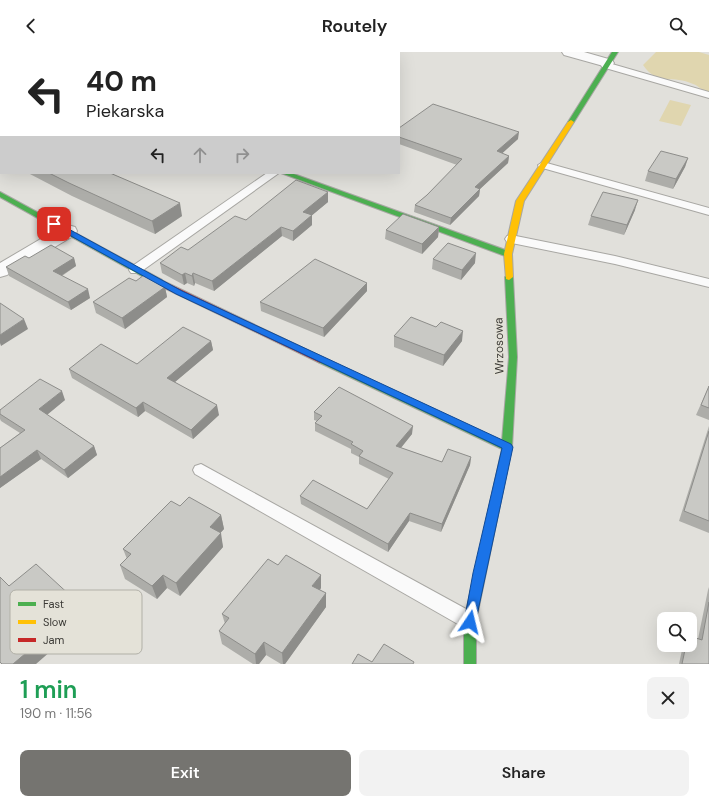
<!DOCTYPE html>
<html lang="en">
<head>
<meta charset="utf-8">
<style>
	:root { --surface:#fff; --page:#f2f2f2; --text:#222; --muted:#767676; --accent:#757470 }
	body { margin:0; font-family:"DM Sans",sans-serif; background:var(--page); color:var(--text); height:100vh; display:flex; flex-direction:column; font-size:15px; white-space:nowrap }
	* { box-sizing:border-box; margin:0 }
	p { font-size:13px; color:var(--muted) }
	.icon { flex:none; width:22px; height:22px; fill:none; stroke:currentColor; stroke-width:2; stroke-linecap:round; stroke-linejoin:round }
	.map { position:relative; height:612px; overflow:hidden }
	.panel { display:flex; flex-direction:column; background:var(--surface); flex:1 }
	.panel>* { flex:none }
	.guide { position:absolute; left:0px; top:0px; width:400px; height:122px; box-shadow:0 4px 16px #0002; background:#fff; color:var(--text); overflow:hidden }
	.fabs { position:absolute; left:657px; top:560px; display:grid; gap:8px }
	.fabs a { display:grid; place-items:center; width:40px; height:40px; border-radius:8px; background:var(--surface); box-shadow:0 4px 16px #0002; font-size:20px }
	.pin { position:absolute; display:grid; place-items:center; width:34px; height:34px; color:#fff; margin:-17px; border-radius:8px; box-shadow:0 2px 6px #0006 }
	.me { position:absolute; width:44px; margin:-22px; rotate:10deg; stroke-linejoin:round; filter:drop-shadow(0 0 3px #0008) }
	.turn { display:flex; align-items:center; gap:14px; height:84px; padding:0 20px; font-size:18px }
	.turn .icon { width:52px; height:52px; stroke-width:2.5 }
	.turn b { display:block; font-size:28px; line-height:34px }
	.lanes { display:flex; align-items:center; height:38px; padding:0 20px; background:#0003; justify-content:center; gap:20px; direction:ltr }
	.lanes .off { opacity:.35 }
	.round { display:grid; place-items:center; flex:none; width:42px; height:42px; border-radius:8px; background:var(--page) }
	.head { display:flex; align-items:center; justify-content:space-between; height:68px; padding:0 20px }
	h1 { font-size:24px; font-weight:600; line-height:30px; color:#1e9e55 }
	.cta { display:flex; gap:8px; margin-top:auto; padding:8px 20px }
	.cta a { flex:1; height:46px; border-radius:8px; background:var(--accent); color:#fff; font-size:16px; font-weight:600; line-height:46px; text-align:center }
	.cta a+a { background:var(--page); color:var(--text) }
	header { display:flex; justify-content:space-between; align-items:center; height:52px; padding:0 20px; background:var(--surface); font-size:18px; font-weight:600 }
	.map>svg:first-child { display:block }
	.green { fill:#e0d6af }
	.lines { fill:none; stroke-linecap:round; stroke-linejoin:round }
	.lane-casing { stroke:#a8a7a3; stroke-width:2 }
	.street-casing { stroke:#a8a7a3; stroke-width:2 }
	.fast-casing { stroke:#a8a7a3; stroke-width:2 }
	.slow-casing { stroke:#a8a7a3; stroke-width:2 }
	.jam-casing { stroke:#a8a7a3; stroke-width:2 }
	.path { stroke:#c2c1bf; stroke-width:2; stroke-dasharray:0.5 2; stroke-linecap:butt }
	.lane { fill:#fafafa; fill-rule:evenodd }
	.street { fill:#fafafa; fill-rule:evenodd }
	.fast { fill:#4caf50; fill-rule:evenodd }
	.slow { fill:#ffc107; fill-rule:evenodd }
	.jam { fill:#c62828; fill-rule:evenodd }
	.wall { fill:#adada9 }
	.shaded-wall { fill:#8d8d8a }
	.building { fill:#c9c9c5; stroke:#8d8d8a }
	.route { fill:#1a73e8; stroke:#114b97 }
	.labels { text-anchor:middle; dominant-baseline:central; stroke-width:3; stroke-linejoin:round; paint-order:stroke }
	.street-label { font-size:12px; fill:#3b3a36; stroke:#e4e2d8 }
	.key { fill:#e4e2d8; stroke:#b1b0a7; stroke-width:1 }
	.key-label { font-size:11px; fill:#3b3a36 }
</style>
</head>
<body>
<header><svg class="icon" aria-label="back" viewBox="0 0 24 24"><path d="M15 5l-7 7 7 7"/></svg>Routely<svg class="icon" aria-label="search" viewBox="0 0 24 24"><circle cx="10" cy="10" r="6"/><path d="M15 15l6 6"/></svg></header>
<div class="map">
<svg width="709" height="612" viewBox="0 0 709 612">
	<rect width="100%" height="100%" fill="#e1e0db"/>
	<!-- green -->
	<path class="green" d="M 204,0 L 376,0 L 207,1 Z
		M 656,0 L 699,0 L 709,3 L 709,41 C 701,38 699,34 693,32 C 673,22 658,35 643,13 Z
		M 670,48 L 691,53 L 681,74 L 659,69 Z"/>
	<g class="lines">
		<!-- lane casing -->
		<g class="lane-casing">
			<path id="lane" d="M 605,10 L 709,40 L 709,46 L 602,15 L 601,13 Z
				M 543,110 L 709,156 L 709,163 L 539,115 L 538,113 Z
				M 267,121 L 279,121 L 139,221 L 131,221 L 129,218 L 131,215 Z
				M 511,183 L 615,204 L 709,227 L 709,235 L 615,212 L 507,190 L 505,187 L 507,184 Z
				M 201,412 L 477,563 L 479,569 L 477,575 L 470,578 L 463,575 L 195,422 L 193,418 L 195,414 Z"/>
		</g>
		<!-- street casing -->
		<g class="street-casing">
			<path id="street" d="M 562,0 L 584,0 L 612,8 L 614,11 L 612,14 L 607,15 L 564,3 Z
				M 68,173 L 75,175 L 77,179 L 75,183 L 7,223 L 0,225 L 0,211 L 61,175 Z"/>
		</g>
		<!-- fast casing -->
		<g class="fast-casing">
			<path id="fast" d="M 612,0 L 618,0 L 574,70 L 569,71 L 568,70 Z
				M 281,121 L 291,121 L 511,200 L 512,202 L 508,204 L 505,204 Z
				M 0,140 L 162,228 L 163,230 L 162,232 L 156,232 L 0,145 Z
				M 509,222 L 513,225 L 517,305 L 512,395 L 476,569 L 476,612 L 464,612 L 464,569 L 502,397 L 318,310 L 316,308 L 321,305 L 324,306 L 502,389 L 509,305 L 505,225 Z"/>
		</g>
		<!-- slow casing -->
		<g class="slow-casing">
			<path id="slow" d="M 571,68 L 574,70 L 524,149 L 512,202 L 513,225 L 509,228 L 506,227 L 504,202 L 516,149 L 568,70 Z"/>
		</g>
		<!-- jam casing -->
		<g class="jam-casing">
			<path id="jam" d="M 159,227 L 324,306 L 326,308 L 321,311 L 318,310 L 156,232 L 155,230 Z"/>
		</g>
		<!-- path -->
		<path class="path" d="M 294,0 L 297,1"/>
		<!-- lane -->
		<use href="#lane" class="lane"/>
		<!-- street -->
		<use href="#street" class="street"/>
		<!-- fast -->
		<use href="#fast" class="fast"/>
		<!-- slow -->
		<use href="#slow" class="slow"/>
		<!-- jam -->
		<use href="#jam" class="jam"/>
	</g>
	<!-- wall -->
	<path class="wall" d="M 399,76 L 518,87 L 502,101 L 509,104 L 508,111 L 480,137 L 479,144 L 450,173 L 414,160 L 415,153 L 427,143 L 457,113 L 399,92 Z
		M 688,106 L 685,115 L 673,137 L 645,129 L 648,119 Z
		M 28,121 L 110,121 L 182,164 L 155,182 L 72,144 Z
		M 328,140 L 328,150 L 312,163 L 312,173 L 293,189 L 282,184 L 214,239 L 195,231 L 194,234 L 187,231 L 184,233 L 162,221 L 160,211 L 188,198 L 246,168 Z
		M 635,158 L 624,183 L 588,173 L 591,164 Z
		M 439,175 L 438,185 L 422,202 L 385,187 L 386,178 Z
		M 29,206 L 74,206 L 76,214 L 62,224 L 90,246 L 71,258 L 9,224 L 6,215 Z
		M 433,207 L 475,211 L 461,228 L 432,217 Z
		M 136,229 L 165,235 L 167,245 L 125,277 L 96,261 L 93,250 Z
		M 367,231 L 367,239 L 324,285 L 261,259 L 260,250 Z
		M 394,284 L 462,289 L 443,314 L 394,295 Z
		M 211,289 L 213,298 L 175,330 L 219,363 L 193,387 L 145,359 L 138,365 L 72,326 L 69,317 L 137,312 Z
		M 709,334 L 709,368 L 696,363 Z
		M 65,348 L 47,363 L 94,394 L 97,403 L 68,426 L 41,407 L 0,436 L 0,396 L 20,381 L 1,369 L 0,367 L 0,358 Z
		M 314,360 L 412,382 L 401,396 L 442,410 L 471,405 L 470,413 L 441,480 L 409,469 L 388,500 L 301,452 L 300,444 L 367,457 L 389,427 L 359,412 L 359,405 L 351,401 L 351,397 L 315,379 L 315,371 L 317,369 L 314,368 Z
		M 709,374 L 709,481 L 679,469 Z
		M 180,454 L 221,463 L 224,477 L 220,481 L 223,495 L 180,544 L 167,536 L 157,547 L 125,527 L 120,513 L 127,507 L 123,497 Z
		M 709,535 L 709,612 L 679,612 L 683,593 L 690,593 L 698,587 L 708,538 Z
		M 321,536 L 320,538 L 326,541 L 326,555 L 285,612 L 281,612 L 266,603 L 259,612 L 253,612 L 222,592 L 219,579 L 225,572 L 222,562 Z"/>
	<!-- shaded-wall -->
	<path class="shaded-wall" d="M 519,80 L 518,87 L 496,107 L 497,99 Z
		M 509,104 L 508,111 L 480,137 L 479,144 L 450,173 L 451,166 L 475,135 Z
		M 688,106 L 685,115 L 673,137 L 676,127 Z
		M 328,140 L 328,150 L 304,170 L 303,160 Z
		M 638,148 L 635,158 L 624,183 L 627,173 Z
		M 180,151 L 182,164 L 155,182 L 152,169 Z
		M 312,163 L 312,173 L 293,189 L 293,179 Z
		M 281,175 L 282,184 L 214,239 L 212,229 Z
		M 439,175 L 438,185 L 422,202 L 422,192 Z
		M 476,201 L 475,211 L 461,228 L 462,218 Z
		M 74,206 L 76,214 L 56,227 L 53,219 Z
		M 185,221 L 187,231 L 184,233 L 182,223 Z
		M 193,221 L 195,231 L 194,234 L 192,224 Z
		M 367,231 L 367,239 L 324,285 L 323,276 Z
		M 165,235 L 167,245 L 125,277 L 122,266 Z
		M 88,237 L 90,246 L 71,258 L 68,250 Z
		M 24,267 L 28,277 L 1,294 L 0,291 L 0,283 Z
		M 463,279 L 462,289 L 443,314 L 444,303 Z
		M 211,289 L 213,298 L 169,335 L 167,326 Z
		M 62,339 L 65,348 L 43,366 L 39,357 Z
		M 143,350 L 145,359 L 138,365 L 136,356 Z
		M 217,353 L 219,363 L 193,387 L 191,378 Z
		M 413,374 L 412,382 L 395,403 L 396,394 Z
		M 94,394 L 97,403 L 68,426 L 64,418 Z
		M 37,398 L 41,407 L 0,436 L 0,425 Z
		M 471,405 L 470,413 L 441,480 L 442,472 Z
		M 410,461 L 409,469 L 388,500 L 388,492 Z
		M 221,463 L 224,477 L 213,489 L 210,475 Z
		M 221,481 L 223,495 L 180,544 L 176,531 Z
		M 163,523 L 167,536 L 157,547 L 152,534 Z
		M 321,523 L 321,536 L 313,547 L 312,534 Z
		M 326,541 L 326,555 L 285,612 L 283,612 L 282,601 Z
		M 73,546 L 79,559 L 54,581 L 59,592 L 36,612 L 13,612 L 44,571 Z
		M 264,590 L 266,603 L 259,612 L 256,612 L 255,602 Z"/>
	<!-- building -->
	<path class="building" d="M 433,52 L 519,80 L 497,99 L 509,104 L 475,135 L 480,137 L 451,166 L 415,153 L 427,143 L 462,107 L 399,85 L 399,76 Z
		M 661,99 L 688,106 L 676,127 L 648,119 Z
		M 49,121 L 110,121 L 180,151 L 152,169 L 69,131 Z
		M 296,128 L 328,140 L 303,160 L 312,163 L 293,179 L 281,175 L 212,229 L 193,221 L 192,224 L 185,221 L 182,223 L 160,211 L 181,195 L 188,198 L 235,164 L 246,168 Z
		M 603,140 L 638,148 L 627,173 L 591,164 Z
		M 403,162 L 439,175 L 422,192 L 386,178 Z
		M 448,191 L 476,201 L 462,218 L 433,207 Z
		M 51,193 L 74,206 L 53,219 L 88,237 L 68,250 L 6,215 L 25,204 L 29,206 Z
		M 315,207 L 367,231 L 323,276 L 260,250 Z
		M 144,223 L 165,235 L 122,266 L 93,250 L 129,226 L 136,229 Z
		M 0,251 L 24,267 L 0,283 Z
		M 411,265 L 436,275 L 441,270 L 463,279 L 444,303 L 394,284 Z
		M 183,275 L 211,289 L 167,326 L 217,353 L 191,378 L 143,350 L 136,356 L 69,317 L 101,292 L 137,312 Z
		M 40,327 L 62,339 L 39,357 L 94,394 L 64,418 L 37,398 L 0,425 L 0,396 L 25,378 L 0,362 L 0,358 Z
		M 709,334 L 709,356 L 701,353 Z
		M 339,335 L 413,374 L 396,394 L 442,410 L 448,397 L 471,405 L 442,472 L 410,461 L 388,492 L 300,444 L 313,428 L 367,457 L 393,421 L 359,404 L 363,399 L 351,392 L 353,390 L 315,371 L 322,364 L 314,360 Z
		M 709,379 L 709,469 L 684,459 Z
		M 189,445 L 221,463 L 210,475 L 221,481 L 176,531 L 163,523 L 152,534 L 120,513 L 131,502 L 123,497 L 171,449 L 180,454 Z
		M 286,503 L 321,523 L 312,534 L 326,541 L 282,601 L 264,590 L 255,602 L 219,579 L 229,566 L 222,562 L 268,507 L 278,513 Z
		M 36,512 L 73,546 L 44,571 L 52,579 L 13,612 L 2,612 L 0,610 L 0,525 L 9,534 Z
		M 709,550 L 709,612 L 682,612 L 686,593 L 690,593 L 690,584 L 702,588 Z
		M 384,592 L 414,610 L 413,612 L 352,612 L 358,602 L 372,610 Z"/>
	<!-- route -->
	<path class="route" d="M 54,169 L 182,239 L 511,392 L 513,395 L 475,573 L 470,575 L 466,573 L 464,570 L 473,521 L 502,396 L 176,242 L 51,173 L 51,170 Z"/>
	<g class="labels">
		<!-- street labels -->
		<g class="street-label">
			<text transform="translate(499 294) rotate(-91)">Wrzosowa</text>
		</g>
	</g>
	<!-- legend -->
	<rect x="10" y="538" width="132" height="64" rx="6" class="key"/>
	<rect x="18" y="550" width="18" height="4" fill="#4caf50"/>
	<rect x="18" y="568" width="18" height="4" fill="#ffc107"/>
	<rect x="18" y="586" width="18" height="4" fill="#c62828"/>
	<g class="key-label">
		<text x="43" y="556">Fast</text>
		<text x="43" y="574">Slow</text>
		<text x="43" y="592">Jam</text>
	</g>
</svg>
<div class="fabs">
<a><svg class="icon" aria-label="search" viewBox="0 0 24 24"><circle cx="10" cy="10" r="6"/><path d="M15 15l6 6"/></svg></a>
</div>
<div class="pin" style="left:54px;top:172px;background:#d93025"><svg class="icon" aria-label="arrive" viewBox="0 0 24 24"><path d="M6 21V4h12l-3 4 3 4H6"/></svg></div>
<svg class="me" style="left:470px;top:570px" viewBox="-20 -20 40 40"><path d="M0-17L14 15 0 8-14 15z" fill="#1a73e8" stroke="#fff" stroke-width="4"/></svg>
<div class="guide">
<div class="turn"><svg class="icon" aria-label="left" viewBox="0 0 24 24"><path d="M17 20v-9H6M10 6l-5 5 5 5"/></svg><div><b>40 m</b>Piekarska</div></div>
<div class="lanes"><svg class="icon" aria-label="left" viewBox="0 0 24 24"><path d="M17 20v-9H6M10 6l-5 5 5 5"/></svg><svg class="icon off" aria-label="ahead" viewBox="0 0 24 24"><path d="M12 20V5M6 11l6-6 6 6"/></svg><svg class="icon off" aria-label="right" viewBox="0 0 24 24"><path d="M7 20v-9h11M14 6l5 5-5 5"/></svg></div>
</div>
</div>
<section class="panel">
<div class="head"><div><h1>1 min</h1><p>190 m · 11:56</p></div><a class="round"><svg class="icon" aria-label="close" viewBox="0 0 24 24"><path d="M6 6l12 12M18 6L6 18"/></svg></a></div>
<div class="cta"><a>Exit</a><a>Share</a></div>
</section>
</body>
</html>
